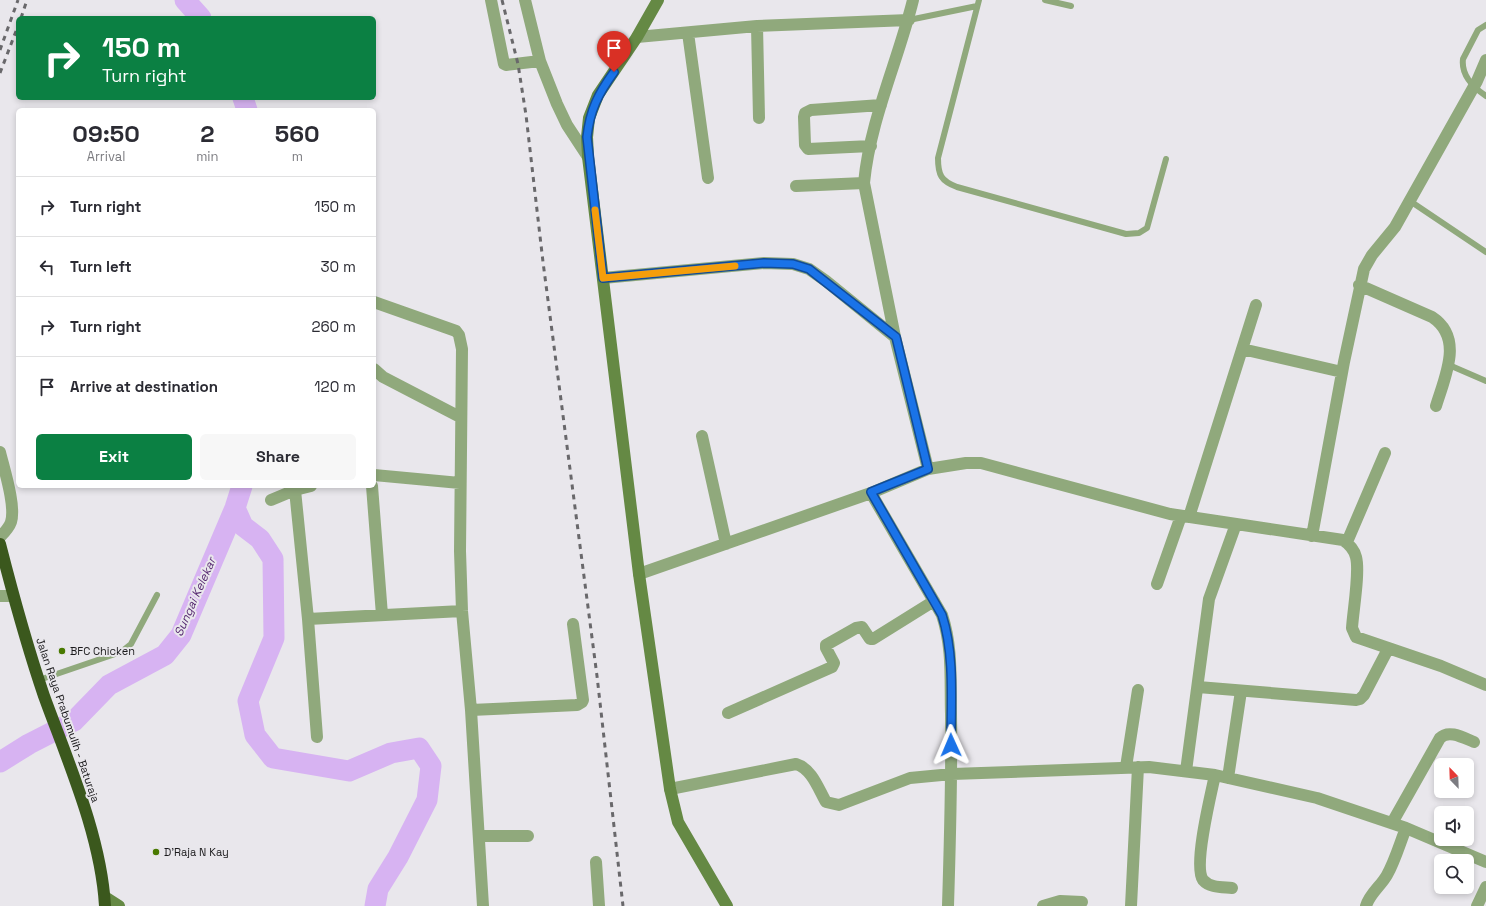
<!DOCTYPE html>
<html lang="en">
<head>
<meta charset="utf-8">
<style>
	:root { --surface:#fff; --page:#f7f7f7; --text:#2b2b33; --muted:#7c7c81; --line:#e1e1e2; --accent:#0b8043 }
	body { margin:0; font-family:"Space Grotesk",sans-serif; background:var(--page); color:var(--text); height:100vh; display:flex; flex-direction:column; font-size:15px; white-space:nowrap }
	* { box-sizing:border-box; margin:0 }
	p { font-size:13px; color:var(--muted) }
	.icon { flex:none; width:22px; height:22px; fill:none; stroke:currentColor; stroke-width:2; stroke-linecap:round; stroke-linejoin:round }
	.map { position:relative; flex:1; overflow:hidden }
	.details { position:absolute; left:16px; top:108px; width:360px; height:380px; display:flex; flex-direction:column; background:var(--surface); border-radius:6px; box-shadow:0 2px 6px #0003 }
	.details>* { flex:none }
	.top-card { position:absolute; left:16px; top:16px; width:360px; height:84px; border-radius:6px; box-shadow:0 2px 6px #0003; background:#0b8043; color:#fff; overflow:hidden }
	.needle { width:26px; rotate:337deg }
	.fabs { position:absolute; left:1434px; top:758px; display:grid; gap:8px }
	.fabs a { display:grid; place-items:center; width:40px; height:40px; border-radius:6px; background:var(--surface); box-shadow:0 2px 6px #0003; font-size:20px }
	.pin { position:absolute; display:grid; place-items:center; width:34px; height:34px; color:#fff; margin:-41px -17px; border-radius:50% 50% 50% 0; rotate:-45deg; box-shadow:0 0 4px #0007 }
	.pin .icon { rotate:45deg }
	.me { position:absolute; width:44px; margin:-22px; rotate:359deg; stroke-linejoin:round; filter:drop-shadow(0 0 3px #0008) }
	.turn { display:flex; align-items:center; gap:14px; height:84px; padding:0 20px; font-size:18px }
	.turn .icon { width:52px; height:52px; stroke-width:2.5 }
	.turn b { display:block; font-size:28px; line-height:34px }
	.eta { display:flex; justify-content:space-evenly; align-items:center; height:68px; text-align:center }
	.eta b { font-size:24px; font-weight:600; line-height:28px }
	.button { display:flex; gap:8px; margin-top:auto; padding:8px 20px }
	.button a { flex:1; height:46px; border-radius:6px; background:var(--accent); color:#fff; font-size:16px; font-weight:600; line-height:46px; text-align:center }
	.button a+a { background:var(--page); color:var(--text) }
	ul { padding:0; list-style:none }
	li { display:flex; align-items:center; gap:12px; height:60px; padding:0 20px; border-top:1px solid var(--line) }
	li div { flex:1 }
	li b { display:block; font-size:15px }
	li em { font-style:normal }
	.map>svg:first-child { display:block }
	.lines { fill:none; stroke-linecap:round; stroke-linejoin:round }
	.river { stroke:#d7b3f2; stroke-width:21 }
	.lane { stroke:#90a97c; stroke-width:6 }
	.street { stroke:#90a97c; stroke-width:12 }
	.secondary { stroke:#658944; stroke-width:12 }
	.highway { stroke:#3b581d; stroke-width:12 }
	.rail { stroke:#69686b; stroke-width:3; stroke-dasharray:5 5; stroke-linecap:butt }
	.route-casing { stroke:#114b97; stroke-width:10 }
	.route { stroke:#1a73e8; stroke-width:7 }
	.slow { stroke:#f59e0b; stroke-width:7 }
	.poi-dot { fill:#497900; stroke:#e9e7ec; stroke-width:1.5 }
	.labels { text-anchor:middle; dominant-baseline:central; stroke-width:4; stroke-linejoin:round; paint-order:stroke }
	.poi-label { font-size:11px; fill:#1b1a1c; stroke:#e9e7ec; text-anchor:start }
	.street-label { font-size:11px; fill:#1b1a1c; stroke:#e9e7ec }
	.water-label { font-size:12px; font-style:italic; fill:#562971; stroke:#e9e7ec }
</style>
</head>
<body>
<div class="map">
<svg width="1486" height="906" viewBox="0 0 1486 906">
	<rect width="100%" height="100%" fill="#e9e7ec"/>
	<g class="lines">
		<!-- river -->
		<path class="river" d="M 185,0 L 201,18
			M 243,98 L 247,110
			M 235,508 L 243,526 L 260,539 L 273,559 L 274,638 L 248,701 L 255,735 L 273,758 L 349,771 L 391,753 L 419,748 L 431,766 L 427,800 L 398,857 L 378,889 L 375,906
			M 0,762 L 29,744 L 74,721 L 109,685 L 165,655 L 181,635 L 235,508 L 242,486"/>
		<!-- lane -->
		<path class="lane" d="M 979,0 L 938,158 C 938,175 941,181 957,187 L 1126,234 L 1139,233 L 1147,228 L 1166,159
			M 1045,0 L 1071,6
			M 909,20 L 977,6
			M 1486,25 L 1478,30 L 1463,59 C 1461,75 1474,88 1486,96
			M 1410,201 L 1486,252
			M 1449,365 L 1486,381
			M 39,680 L 121,652 L 131,644 L 157,595"/>
		<!-- street -->
		<path class="street" d="M 491,0 L 504,64 L 506,65 L 540,61
			M 525,0 L 540,61 L 557,104 L 567,125 L 588,157
			M 913,0 C 898,61 870,120 864,183 L 895,337 L 928,469
			M 757,26 L 759,118
			M 688,33 L 708,178
			M 637,37 L 757,26 L 909,20
			M 871,146 L 808,149 L 805,145 L 804,117 L 805,113 L 811,110 L 881,105
			M 796,186 L 864,183
			M 603,278 L 764,263 L 793,264 L 809,269 L 826,281 L 895,337
			M 1359,285 L 1432,317 C 1464,338 1445,376 1436,406
			M 374,302 L 456,331 L 459,335 L 462,349 L 460,551 L 462,611 L 471,710 L 483,906
			M 1242,349 L 1342,372
			M 374,369 L 383,377 L 460,417
			M 702,436 L 726,544
			M 0,452 C 4,469 16,506 11,522 C 9,528 4,533 0,537
			M 374,475 L 460,483
			M 372,486 L 382,615
			M 295,490 L 308,619 L 317,737
			M 871,493 L 942,615 C 953,648 950,681 951,714 C 952,778 950,842 948,906
			M 271,500 L 295,490 L 311,486
			M 1189,517 L 1256,305
			M 1312,536 L 1344,362 L 1364,269 L 1372,255 L 1395,227 L 1477,81 L 1486,60
			M 1347,542 L 1385,453
			M 639,574 L 871,493 L 928,469 L 966,463 L 981,463 L 1170,514 L 1343,540 C 1349,544 1354,549 1356,557 C 1360,572 1353,611 1352,628 L 1356,637 L 1441,666 L 1486,685
			M 1157,584 L 1181,516
			M 0,596 L 13,596
			M 308,619 L 462,611
			M 1198,687 L 1356,700 L 1360,699 L 1364,695 L 1388,649
			M 471,710 L 577,705 L 582,702 L 583,700 L 573,624
			M 728,713 L 832,667 L 834,663 L 826,648 L 826,645 L 856,628 L 862,627 L 870,639 L 873,639 L 934,601
			M 1126,767 L 1138,690
			M 1186,771 L 1209,599 L 1236,524
			M 1215,775 C 1211,794 1193,866 1203,880 C 1210,888 1222,887 1232,888
			M 1228,778 L 1241,691
			M 670,789 L 796,764 C 812,769 818,788 826,802 L 839,805 L 910,778 L 952,774 L 1149,767 L 1215,775 L 1317,798 L 1406,828 L 1486,862
			M 1392,823 L 1440,738 C 1449,729 1464,738 1474,742
			M 479,836 L 528,836
			M 596,862 L 599,906
			M 1043,906 L 1060,901 L 1082,902
			M 1131,906 L 1138,767
			M 1366,906 C 1370,893 1381,886 1387,875 C 1395,861 1400,843 1406,828
			M 1477,906 L 1486,887"/>
		<!-- secondary -->
		<path class="secondary" d="M 658,0 L 637,37 L 598,95 L 589,118 L 587,137 L 588,157 L 639,574 L 670,789 L 678,822 L 727,906
			M 105,897 L 119,906"/>
		<!-- highway -->
		<path class="highway" d="M 0,544 C 13,595 27,646 44,696 C 68,762 101,836 105,906"/>
		<!-- rail -->
		<path class="rail" d="M 502,0 L 518,64 L 526,115 L 543,262 L 597,676 L 623,906
			M 21,18 L 27,0
			M 0,50 L 18,0
			M 0,73 L 18,26"/>
	</g>
	<g class="lines">
		<!-- route casing -->
		<g class="route-casing">
			<path id="route" d="M 614,72 C 598,94 590,110 587,137 L 603,278 L 764,263 L 793,264 L 809,269 L 896,337 L 928,469 L 871,492 L 942,615 C 955,655 951,703 951,745"/>
		</g>
		<!-- route -->
		<use href="#route" class="route"/>
		<!-- slow -->
		<path class="slow" d="M 595,210 L 603,278 L 735,266"/>
	</g>
	<!-- markers -->
	<g class="poi-dot">
		<circle cx="62" cy="651" r="4"/>
		<circle cx="156" cy="852" r="4"/>
	</g>
	<g class="labels">
		<!-- poi labels -->
		<g class="poi-label">
			<text x="70" y="651">BFC Chicken</text>
			<text x="164" y="852">D'Raja N Kay</text>
		</g>
		<!-- street labels -->
		<g class="street-label">
			<text transform="translate(68 720) rotate(71)">Jalan Raya Prabumulih - Baturaja</text>
		</g>
		<!-- water labels -->
		<g class="water-label">
			<text transform="translate(195 597) rotate(-66)">Sungai Kelekar</text>
		</g>
	</g>
</svg>
<div class="fabs">
<a><svg class="needle" viewBox="-14 -14 28 28"><path d="M0-13l5 13h-10z" fill="#e53935"/><path d="M0 13l5-13h-10z" fill="#7c7c81"/></svg></a>
<a><svg class="icon" aria-label="sound" viewBox="0 0 24 24"><path d="M4 9h4l5-4v14l-5-4H4zM17 9q2 3 0 6"/></svg></a>
<a><svg class="icon" aria-label="search" viewBox="0 0 24 24"><circle cx="10" cy="10" r="6"/><path d="M15 15l6 6"/></svg></a>
</div>
<div class="pin" style="left:614px;top:72px;background:#d93025"><svg class="icon" aria-label="arrive" viewBox="0 0 24 24"><path d="M6 21V4h12l-3 4 3 4H6"/></svg></div>
<svg class="me" style="left:951px;top:745px" viewBox="-20 -20 40 40"><path d="M0-17L14 15 0 8-14 15z" fill="#1a73e8" stroke="#fff" stroke-width="4"/></svg>
<div class="top-card">
<div class="turn"><svg class="icon" aria-label="right" viewBox="0 0 24 24"><path d="M7 20v-9h11M14 6l5 5-5 5"/></svg><div><b>150 m</b>Turn right</div></div>
</div>
<section class="details">
<div class="eta">
<div><b>09:50</b><p>Arrival</p></div>
<div><b>2</b><p>min</p></div>
<div><b>560</b><p>m</p></div>
</div>
<ul>
<li><svg class="icon" aria-label="right" viewBox="0 0 24 24"><path d="M7 20v-9h11M14 6l5 5-5 5"/></svg><div><b>Turn right</b></div><em>150 m</em></li>
<li><svg class="icon" aria-label="left" viewBox="0 0 24 24"><path d="M17 20v-9H6M10 6l-5 5 5 5"/></svg><div><b>Turn left</b></div><em>30 m</em></li>
<li><svg class="icon" aria-label="right" viewBox="0 0 24 24"><path d="M7 20v-9h11M14 6l5 5-5 5"/></svg><div><b>Turn right</b></div><em>260 m</em></li>
<li><svg class="icon" aria-label="arrive" viewBox="0 0 24 24"><path d="M6 21V4h12l-3 4 3 4H6"/></svg><div><b>Arrive at destination</b></div><em>120 m</em></li>
</ul>
<div class="button"><a>Exit</a><a>Share</a></div>
</section>
</div>
</body>
</html>
